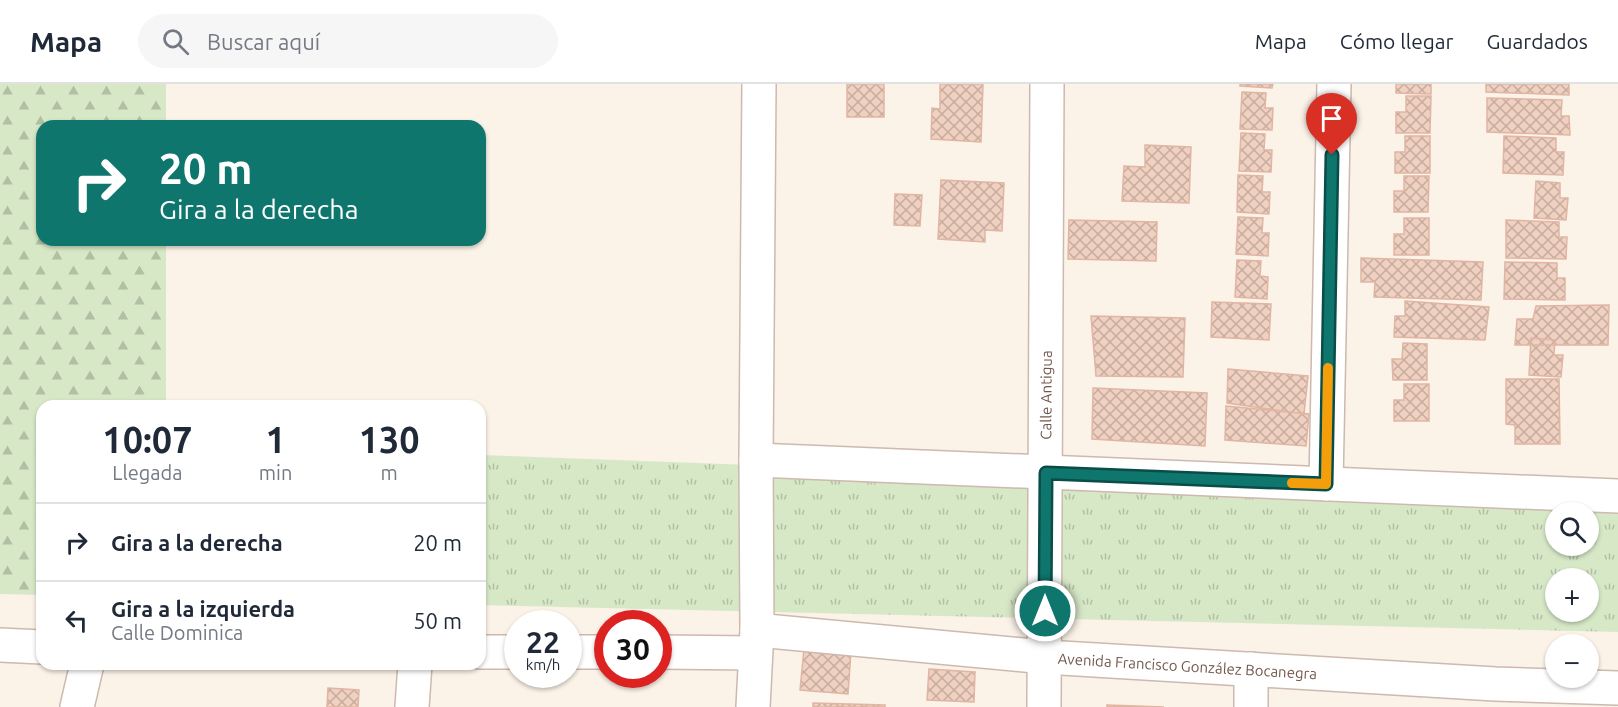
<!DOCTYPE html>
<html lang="es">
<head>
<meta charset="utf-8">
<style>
	:root { --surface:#fff; --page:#f6f6f7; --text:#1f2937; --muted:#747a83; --line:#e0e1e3 }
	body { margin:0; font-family:Ubuntu,sans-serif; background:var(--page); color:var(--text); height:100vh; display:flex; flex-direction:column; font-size:22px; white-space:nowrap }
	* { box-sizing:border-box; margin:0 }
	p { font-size:20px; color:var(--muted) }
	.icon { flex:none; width:33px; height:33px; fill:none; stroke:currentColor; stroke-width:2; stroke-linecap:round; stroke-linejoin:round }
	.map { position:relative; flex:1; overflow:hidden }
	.side { position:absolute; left:36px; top:316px; width:450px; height:270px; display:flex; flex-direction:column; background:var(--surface); border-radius:18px; box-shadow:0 2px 4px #0004 }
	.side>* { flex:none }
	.banner { position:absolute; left:36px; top:36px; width:450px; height:126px; border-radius:18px; box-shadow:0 2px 4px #0004; background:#0f766e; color:#fff; overflow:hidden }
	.buttons { position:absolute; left:1545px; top:418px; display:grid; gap:12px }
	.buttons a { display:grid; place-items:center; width:54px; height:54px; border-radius:50%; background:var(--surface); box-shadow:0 2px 4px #0004; font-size:30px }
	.speed { position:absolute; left:504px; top:526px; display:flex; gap:12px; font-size:30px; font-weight:700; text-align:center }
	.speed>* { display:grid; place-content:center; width:78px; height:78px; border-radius:50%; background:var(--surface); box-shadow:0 2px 4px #0004; line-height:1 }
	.speed small { font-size:15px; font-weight:400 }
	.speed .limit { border:9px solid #d22; background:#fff; color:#111 }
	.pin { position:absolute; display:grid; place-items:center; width:51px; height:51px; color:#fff; margin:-62px -26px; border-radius:50% 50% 50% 0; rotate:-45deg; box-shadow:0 0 6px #0007 }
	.pin .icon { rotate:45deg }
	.me { position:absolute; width:66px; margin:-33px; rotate:0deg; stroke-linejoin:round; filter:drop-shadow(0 0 4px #0008) }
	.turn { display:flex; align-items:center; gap:21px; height:126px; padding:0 24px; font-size:27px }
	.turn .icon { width:78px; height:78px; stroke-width:2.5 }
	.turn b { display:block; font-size:42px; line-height:51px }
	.eta { display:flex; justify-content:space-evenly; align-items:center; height:102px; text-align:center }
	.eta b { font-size:36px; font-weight:600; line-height:42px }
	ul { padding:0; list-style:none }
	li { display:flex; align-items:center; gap:18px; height:78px; padding:0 24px; border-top:2px solid var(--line) }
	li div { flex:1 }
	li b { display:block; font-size:22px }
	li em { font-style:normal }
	header { display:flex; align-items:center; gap:36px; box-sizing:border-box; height:84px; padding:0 30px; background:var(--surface); border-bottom:2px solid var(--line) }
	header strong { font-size:28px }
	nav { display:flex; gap:33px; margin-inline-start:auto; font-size:21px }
	.search { width:420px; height:54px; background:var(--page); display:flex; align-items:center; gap:15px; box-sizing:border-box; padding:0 21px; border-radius:33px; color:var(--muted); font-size:22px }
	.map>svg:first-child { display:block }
	.grass { fill:url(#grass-tufts); fill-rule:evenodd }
	.forest { fill:url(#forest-firs) }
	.building { fill:url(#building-cross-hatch); stroke:#e1b5a2; stroke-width:1.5 }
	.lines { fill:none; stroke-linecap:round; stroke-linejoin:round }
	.minor-casing { stroke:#cdb9ae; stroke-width:36 }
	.minor { stroke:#fff; stroke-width:33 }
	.route-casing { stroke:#0a4d48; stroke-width:15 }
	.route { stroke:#0f766e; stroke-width:10 }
	.slow { stroke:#f59e0b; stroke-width:10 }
	.labels { text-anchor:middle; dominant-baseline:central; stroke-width:6; stroke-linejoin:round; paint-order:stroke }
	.street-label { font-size:15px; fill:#74584d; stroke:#fef6ee }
</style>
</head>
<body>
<header>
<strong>Mapa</strong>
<div class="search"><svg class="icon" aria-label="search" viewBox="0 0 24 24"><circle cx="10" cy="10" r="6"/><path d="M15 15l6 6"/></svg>Buscar aquí</div>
<nav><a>Mapa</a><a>Cómo llegar</a><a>Guardados</a></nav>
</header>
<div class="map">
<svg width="1618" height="623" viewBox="0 0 1618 623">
	<defs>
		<pattern id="grass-tufts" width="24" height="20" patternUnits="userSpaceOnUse" patternTransform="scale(1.5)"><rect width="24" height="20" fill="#d7e8c7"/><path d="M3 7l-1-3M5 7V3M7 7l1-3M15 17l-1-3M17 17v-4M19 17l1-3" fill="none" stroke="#b3bfa4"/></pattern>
		<pattern id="forest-firs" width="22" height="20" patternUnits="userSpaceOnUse" patternTransform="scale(1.5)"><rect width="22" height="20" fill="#d7e8c7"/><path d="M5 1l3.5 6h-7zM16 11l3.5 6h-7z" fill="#b3bfa4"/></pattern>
		<pattern id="building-cross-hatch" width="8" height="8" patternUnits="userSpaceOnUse" patternTransform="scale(1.5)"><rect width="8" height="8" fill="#efd0c1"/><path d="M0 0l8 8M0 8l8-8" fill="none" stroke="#c6ac9f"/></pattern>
	</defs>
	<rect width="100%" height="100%" fill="#fbf2e8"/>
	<!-- grass -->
	<path class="grass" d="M 480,371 L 1618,413 L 1618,548 L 480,521 ZM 1556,429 L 1588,429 L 1588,462 L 1556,462 ZM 1556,495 L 1588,495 L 1588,528 L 1556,528 Z"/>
	<!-- forest -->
	<path class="forest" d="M 0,0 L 166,0 L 166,42 L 42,42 L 42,156 L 166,156 L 166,322 L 42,322 L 42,511 L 0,510 Z"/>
	<!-- building -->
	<path class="building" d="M 847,0 L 884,0 L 884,33 L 847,33 Z
		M 940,0 L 983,0 L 981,58 L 931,55 L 932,24 L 940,25 Z
		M 1240,0 L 1273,0 L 1272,4 L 1240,2 Z
		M 1396,0 L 1431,0 L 1431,10 L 1396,9 Z
		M 1486,0 L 1569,0 L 1569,11 L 1486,8 Z
		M 1242,8 L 1266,9 L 1265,24 L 1273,24 L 1272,46 L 1240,45 Z
		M 1406,12 L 1431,12 L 1430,49 L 1396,49 L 1396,28 L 1406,28 Z
		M 1487,14 L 1562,16 L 1561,32 L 1569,32 L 1570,51 L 1487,48 Z
		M 1241,49 L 1265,50 L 1264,66 L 1272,66 L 1271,88 L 1239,87 Z
		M 1405,52 L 1430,52 L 1430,89 L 1395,89 L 1395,68 L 1405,68 Z
		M 1504,52 L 1556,54 L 1556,68 L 1564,68 L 1563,91 L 1503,89 Z
		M 1145,61 L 1191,63 L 1189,119 L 1122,117 L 1124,82 L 1145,83 Z
		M 1238,91 L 1263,92 L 1262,108 L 1270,108 L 1269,130 L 1237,128 Z
		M 1404,92 L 1429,92 L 1428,128 L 1394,128 L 1394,107 L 1404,107 Z
		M 941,96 L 1004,99 L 1002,147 L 985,146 L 985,158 L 938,155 Z
		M 1536,97 L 1560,99 L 1560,114 L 1568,114 L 1566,136 L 1534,134 Z
		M 895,110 L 922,111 L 920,142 L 894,141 Z
		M 1238,133 L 1263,134 L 1262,149 L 1269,149 L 1268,172 L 1236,170 Z
		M 1404,134 L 1429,134 L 1429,171 L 1394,171 L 1394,150 L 1404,150 Z
		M 1069,136 L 1157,138 L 1156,177 L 1068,175 Z
		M 1506,136 L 1559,138 L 1559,153 L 1567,153 L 1566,175 L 1506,174 Z
		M 1361,174 L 1483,178 L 1481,216 L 1374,213 L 1375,198 L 1361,198 Z
		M 1237,176 L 1261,177 L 1260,192 L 1268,193 L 1267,215 L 1235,213 Z
		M 1505,178 L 1557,179 L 1557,194 L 1565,194 L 1565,216 L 1504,215 Z
		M 1405,217 L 1489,223 L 1485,256 L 1394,253 L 1395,232 L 1405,232 Z
		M 1212,218 L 1271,220 L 1269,256 L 1211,253 Z
		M 1609,221 L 1608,261 L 1515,261 L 1517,235 L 1533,235 L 1536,222 Z
		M 1091,232 L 1185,234 L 1183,293 L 1096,292 Z
		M 1531,254 L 1555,256 L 1554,271 L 1563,271 L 1561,293 L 1529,291 Z
		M 1403,259 L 1427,260 L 1427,296 L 1393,296 L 1392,275 L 1402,275 Z
		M 1228,285 L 1308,292 L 1304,330 L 1227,319 Z
		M 1506,295 L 1559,295 L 1560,360 L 1515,360 L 1515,341 L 1506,340 Z
		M 1404,300 L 1429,300 L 1429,337 L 1394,337 L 1394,316 L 1404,316 Z
		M 1093,304 L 1207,309 L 1205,362 L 1092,355 Z
		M 1226,322 L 1309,330 L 1306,362 L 1225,356 Z
		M 804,565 L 851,568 L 848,610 L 800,606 Z
		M 929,585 L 975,588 L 974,618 L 927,616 Z
		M 328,604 L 359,606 L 358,623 L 327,623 Z
		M 813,619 L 885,621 L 885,623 L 813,623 Z
		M 1107,621 L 1164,623 L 1107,623 Z"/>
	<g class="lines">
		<!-- minor casing -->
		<g class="minor-casing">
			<g id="minor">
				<path d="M 756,376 L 1618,412"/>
				<path d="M 1326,400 L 1334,0"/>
				<path id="s1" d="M 757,546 L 1045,573 L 1495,600 L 1618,604"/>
				<path d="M 0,561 L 42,563"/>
				<path d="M 480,568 L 518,568"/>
				<path d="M 568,568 L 608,568"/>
				<path d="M 658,568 L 755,569"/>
				<path d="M 77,623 L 87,580"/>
				<path d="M 412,623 L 415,580"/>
				<path d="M 753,623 L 757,546 L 756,376 L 759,0"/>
				<path id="s2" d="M 1044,623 L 1047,0"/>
				<path d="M 1251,623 L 1251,585"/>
			</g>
		</g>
		<!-- minor -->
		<use href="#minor" class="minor"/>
	</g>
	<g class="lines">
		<!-- route casing -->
		<g class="route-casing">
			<path id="route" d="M 1045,527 L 1046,389 L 1326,400 L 1332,71"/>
		</g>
		<!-- route -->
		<use href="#route" class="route"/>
		<!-- slow -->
		<path class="slow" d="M 1292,399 L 1326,400 L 1328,284"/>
	</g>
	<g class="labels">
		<!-- street labels -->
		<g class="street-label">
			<text stroke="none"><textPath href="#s2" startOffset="312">Calle Antigua</textPath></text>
			<text stroke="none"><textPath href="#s1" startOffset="432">Avenida Francisco González Bocanegra</textPath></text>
		</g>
	</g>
</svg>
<div class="buttons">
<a><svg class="icon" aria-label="search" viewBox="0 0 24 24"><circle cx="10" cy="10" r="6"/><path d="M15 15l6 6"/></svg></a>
<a>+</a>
<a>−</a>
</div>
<div class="speed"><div>22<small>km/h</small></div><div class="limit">30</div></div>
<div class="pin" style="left:1332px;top:71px;background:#d93025"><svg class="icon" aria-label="arrive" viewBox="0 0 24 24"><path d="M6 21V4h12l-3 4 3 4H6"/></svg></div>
<svg class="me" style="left:1045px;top:527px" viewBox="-20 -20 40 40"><circle r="17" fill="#0f766e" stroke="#fff" stroke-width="3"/><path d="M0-11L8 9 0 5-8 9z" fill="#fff"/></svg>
<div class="banner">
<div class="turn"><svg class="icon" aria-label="right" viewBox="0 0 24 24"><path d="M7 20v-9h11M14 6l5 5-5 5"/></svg><div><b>20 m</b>Gira a la derecha</div></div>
</div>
<section class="side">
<div class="eta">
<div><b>10:07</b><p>Llegada</p></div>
<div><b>1</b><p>min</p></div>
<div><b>130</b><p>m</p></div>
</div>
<ul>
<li><svg class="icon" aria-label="right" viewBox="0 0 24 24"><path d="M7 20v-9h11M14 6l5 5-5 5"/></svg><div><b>Gira a la derecha</b></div><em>20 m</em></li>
<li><svg class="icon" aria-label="left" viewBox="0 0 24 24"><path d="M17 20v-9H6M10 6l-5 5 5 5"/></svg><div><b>Gira a la izquierda</b><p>Calle Dominica</p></div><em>50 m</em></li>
</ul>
</section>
</div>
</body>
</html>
